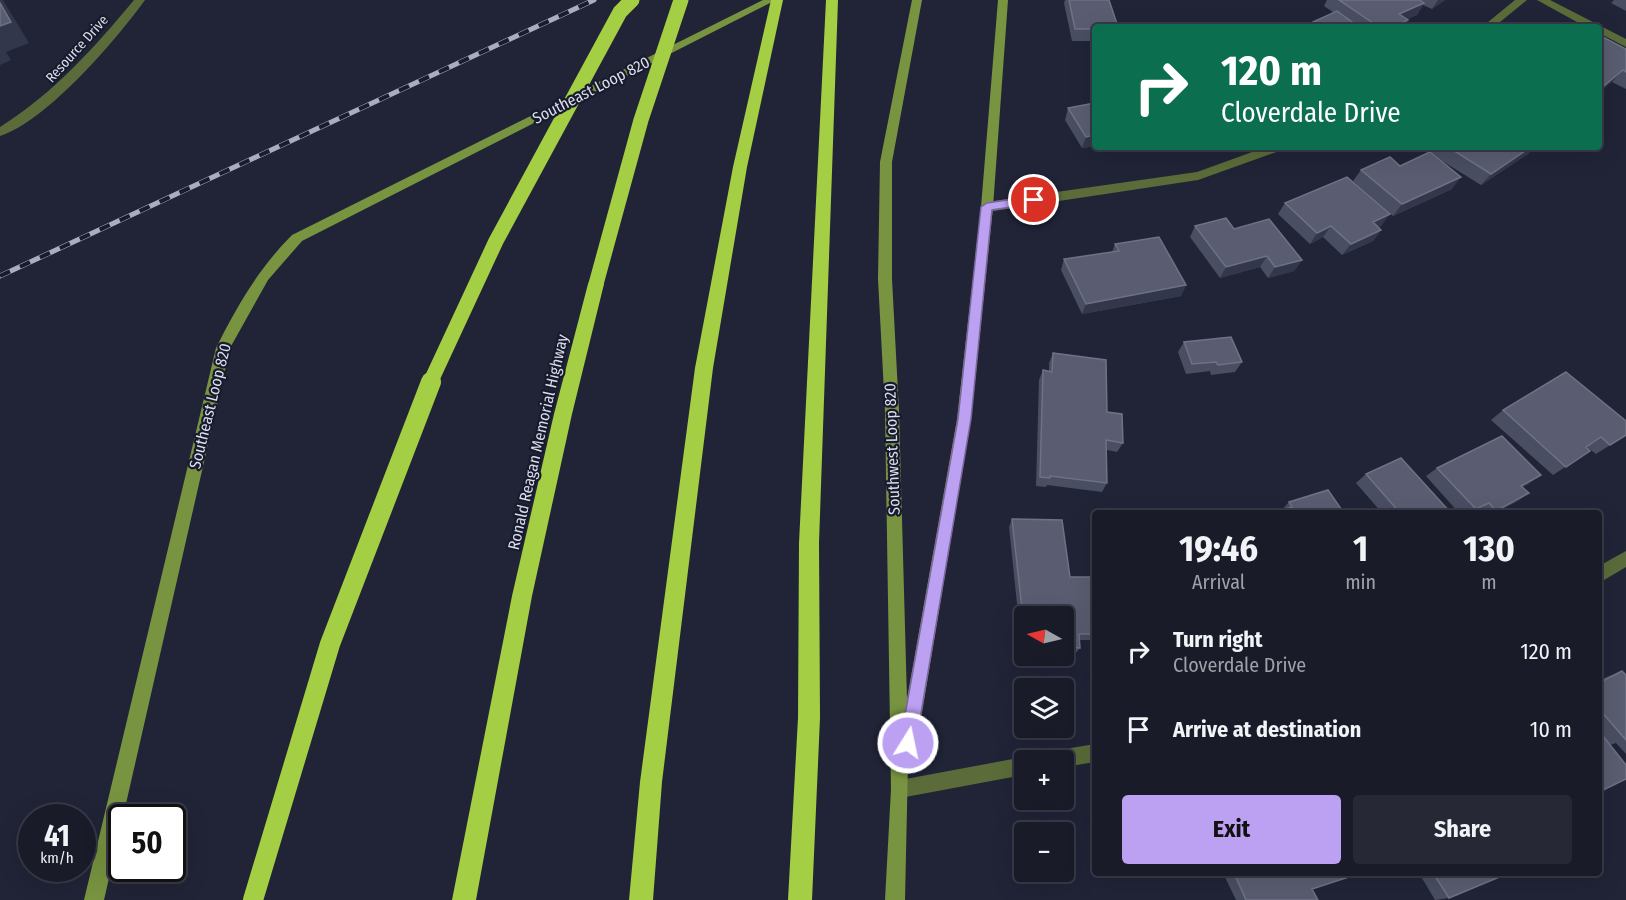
<!DOCTYPE html>
<html lang="en">
<head>
<meta charset="utf-8">
<style>
	:root { --surface:#191b29; --page:#262835; --text:#f1f3f6; --muted:#9fa1a8; --line:#373946; --accent:#bca0f2 }
	body { margin:0; font-family:"Fira Sans Condensed",sans-serif; background:var(--page); color:var(--text); height:100vh; display:flex; flex-direction:column; font-size:22px; white-space:nowrap }
	* { box-sizing:border-box; margin:0 }
	p { font-size:20px; color:var(--muted) }
	.icon { flex:none; width:33px; height:33px; fill:none; stroke:currentColor; stroke-width:2; stroke-linecap:round; stroke-linejoin:round }
	.map { position:relative; flex:1; overflow:hidden }
	.drawer { position:absolute; left:1092px; top:510px; width:510px; height:366px; display:flex; flex-direction:column; background:var(--surface); border-radius:6px; box-shadow:0 6px 24px #0002,0 0 0 2px var(--line) }
	.drawer>* { flex:none }
	.banner { position:absolute; left:1092px; top:24px; width:510px; height:126px; border-radius:6px; box-shadow:0 6px 24px #0002,0 0 0 2px var(--line); background:#0b6e4f; color:#fff; overflow:hidden }
	.needle { width:39px; rotate:278deg }
	.tools { position:absolute; left:1014px; top:606px; display:grid; gap:12px }
	.tools a { display:grid; place-items:center; width:60px; height:60px; border-radius:6px; background:var(--surface); box-shadow:0 6px 24px #0002,0 0 0 2px var(--line); font-size:30px }
	.speed { position:absolute; left:18px; top:804px; display:flex; gap:12px; font-size:30px; font-weight:700; text-align:center }
	.speed>* { display:grid; place-content:center; width:78px; height:78px; border-radius:50%; background:var(--surface); box-shadow:0 6px 24px #0002,0 0 0 2px var(--line); line-height:1 }
	.speed small { font-size:15px; font-weight:400 }
	.speed .limit { border:3px solid #111; border-radius:9px; background:#fff; color:#111 }
	.pin { position:absolute; display:grid; place-items:center; width:51px; height:51px; color:#fff; margin:-26px; border:3px solid #fff; border-radius:50%; box-shadow:0 2px 6px #0007 }
	.me { position:absolute; width:66px; margin:-33px; rotate:10deg; stroke-linejoin:round; filter:drop-shadow(0 0 4px #0008) }
	.turn { display:flex; align-items:center; gap:21px; height:126px; padding:0 30px; font-size:27px }
	.turn .icon { width:78px; height:78px; stroke-width:2.5 }
	.turn b { display:block; font-size:42px; line-height:51px }
	.eta { display:flex; justify-content:space-evenly; align-items:center; height:102px; text-align:center }
	.eta b { font-size:36px; font-weight:700; line-height:42px }
	.cta { display:flex; gap:12px; margin-top:auto; padding:12px 30px }
	.cta a { flex:1; height:69px; border-radius:6px; background:var(--accent); color:#111; font-size:24px; font-weight:700; line-height:69px; text-align:center }
	.cta a+a { background:var(--page); color:var(--text) }
	ul { padding:0; list-style:none }
	li { display:flex; align-items:center; gap:18px; height:78px; padding:0 30px }
	li div { flex:1 }
	li b { display:block; font-size:22px }
	li em { font-style:normal }
	.map>svg:first-child { display:block }
	.lines { fill:none; stroke-linecap:round; stroke-linejoin:round }
	.street { fill:#5b6c3a; fill-rule:evenodd }
	.secondary { fill:#789440; fill-rule:evenodd }
	.highway { fill:#a4ce43; fill-rule:evenodd }
	.rail-casing { stroke:#aaadbc; stroke-width:5 }
	.rail { stroke:#181b2d; stroke-width:4; stroke-dasharray:11; stroke-linecap:butt }
	.highway-bridge-far1 { stroke:#a4ce43; stroke-width:15 }
	.highway-bridge { stroke:#a4ce43; stroke-width:20 }
	.wall { fill:#4a4e62 }
	.shaded-wall { fill:#33374b }
	.building { fill:#5a5d71; stroke:#6e7284; stroke-width:1.5 }
	.route { fill:#bca0f2; stroke:#7a689d; stroke-width:1.5 }
	.labels { text-anchor:middle; dominant-baseline:central; stroke-width:4.5; stroke-linejoin:round; paint-order:stroke }
	.far-street-label { font-size:14px; fill:#dbdeeb; stroke:#181b2d }
	.street-label { font-size:16px; fill:#dbdeeb; stroke:#181b2d }
</style>
</head>
<body>
<div class="map">
<svg width="1626" height="900" viewBox="0 0 1626 900">
	<rect width="100%" height="100%" fill="#212437"/>
	<g class="lines">
		<!-- street -->
		<path class="street" d="M 134,0 L 145,0 C 117,39 46,122 0,136 L 0,127 C 54,93 94,48 134,0 Z
			M 1515,0 L 1527,0 L 1494,27 L 1482,27 Z
			M 1537,0 L 1550,0 L 1626,39 L 1626,47 L 1599,33 L 1599,27 L 1586,27 Z
			M 1266,147 L 1284,147 L 1282,150 L 1198,180 L 987,212 L 981,207 L 987,202 L 1197,172 Z
			M 1626,551 L 1626,567 L 1599,583 L 1599,566 Z
			M 1095,744 L 1095,762 L 1064,767 L 1064,760 L 1044,760 L 1047,754 L 1053,751 Z
			M 1024,757 L 1031,760 L 1024,760 L 1024,775 L 900,798 L 894,795 L 891,789 L 894,783 L 900,780 Z"/>
		<!-- secondary -->
		<path class="secondary" d="M 763,0 L 776,0 L 302,241 L 268,280 L 230,348 L 104,900 L 84,900 L 216,348 C 237,306 259,268 292,235 Z
			M 912,0 L 922,0 L 892,162 L 892,279 L 899,411 L 907,699 L 957,419 L 981,207 L 998,0 L 1008,0 L 993,207 L 971,419 L 915,754 L 912,760 L 908,762 L 905,900 L 885,900 L 891,789 L 885,411 L 878,279 L 880,162 Z"/>
		<!-- highway -->
		<path class="highway" d="M 771,0 L 783,0 L 747,167 L 713,368 L 662,782 L 653,900 L 629,900 L 640,782 L 695,368 L 733,167 Z
			M 826,0 L 838,0 L 819,543 L 820,718 L 812,900 L 788,900 L 798,718 L 799,543 Z
			M 596,278 L 602,280 L 604,284 L 572,414 L 532,596 L 476,900 L 452,900 L 512,596 L 554,414 L 588,284 L 590,280 Z"/>
		<!-- rail casing -->
		<g class="rail-casing">
			<path id="rail" d="M 0,276 L 594,0"/>
		</g>
		<!-- rail -->
		<use href="#rail" class="rail"/>
		<!-- highway-bridge-far1 -->
		<path class="highway-bridge-far1" d="M 596,284 L 641,120 L 681,0
			M 430,383 L 496,241 L 620,12 L 632,0"/>
		<!-- highway-bridge -->
		<path class="highway-bridge" d="M 253,900 L 330,644 L 431,382"/>
	</g>
	<!-- wall -->
	<path class="wall" d="M 1065,0 L 1109,0 L 1095,27 L 1095,41 L 1072,41 L 1064,3 Z
		M 1327,0 L 1445,0 L 1432,9 L 1423,5 L 1417,15 L 1407,19 L 1404,27 L 1302,27 L 1334,13 L 1324,6 Z
		M 1614,0 L 1626,0 L 1626,11 L 1611,3 Z
		M 1626,49 L 1626,89 L 1612,82 Z
		M 1068,108 L 1095,146 L 1082,148 L 1065,120 Z
		M 1433,147 L 1534,147 L 1528,154 L 1481,185 L 1434,156 L 1452,189 L 1393,216 L 1353,181 L 1361,170 L 1400,166 L 1430,153 Z
		M 1285,203 L 1382,225 L 1378,227 L 1381,230 L 1373,241 L 1342,255 L 1323,237 L 1310,244 L 1278,214 Z
		M 1195,226 L 1234,229 L 1302,260 L 1294,271 L 1268,278 L 1260,267 L 1220,278 L 1190,237 Z
		M 1115,244 L 1186,285 L 1181,296 L 1082,314 L 1061,270 L 1064,259 L 1112,252 Z
		M 1184,342 L 1242,362 L 1235,372 L 1211,375 L 1210,371 L 1186,374 L 1178,352 Z
		M 1053,353 L 1107,412 L 1123,443 L 1117,452 L 1107,450 L 1107,483 L 1102,492 L 1047,485 L 1046,487 L 1036,486 L 1039,380 L 1043,370 L 1049,371 L 1049,363 Z
		M 1503,410 L 1626,435 L 1596,454 L 1587,447 L 1586,447 L 1590,451 L 1553,475 L 1491,420 Z
		M 1437,468 L 1529,484 L 1522,487 L 1529,493 L 1516,502 L 1494,513 L 1478,513 L 1476,511 L 1473,513 L 1459,513 L 1426,476 Z
		M 1366,474 L 1451,513 L 1382,513 L 1356,483 Z
		M 1289,502 L 1344,513 L 1281,511 Z
		M 1012,519 L 1070,577 L 1095,577 L 1095,640 L 1080,640 L 1080,648 L 1075,654 L 1064,654 L 1064,616 L 1024,616 L 1024,652 L 1022,652 L 1009,527 Z
		M 1622,671 L 1626,675 L 1626,754 L 1616,743 L 1610,745 L 1599,792 L 1599,680 Z
		M 1223,873 L 1361,873 L 1312,889 L 1318,900 L 1236,900 Z
		M 1393,873 L 1415,873 L 1408,876 L 1395,878 Z
		M 1419,873 L 1509,873 L 1449,898 L 1435,900 Z"/>
	<!-- shaded-wall -->
	<path class="shaded-wall" d="M 0,0 L 3,0 L 29,43 L 6,52 L 11,60 L 0,65 Z
		M 1438,0 L 1445,0 L 1432,9 Z
		M 1424,3 L 1417,15 L 1392,26 L 1399,14 Z
		M 1408,20 L 1404,27 L 1394,27 Z
		M 1623,70 L 1612,82 L 1599,93 L 1599,90 Z
		M 1095,135 L 1095,146 L 1082,148 L 1086,137 Z
		M 1531,147 L 1534,147 L 1528,154 L 1481,185 L 1491,174 Z
		M 1461,177 L 1452,189 L 1393,216 L 1402,204 Z
		M 1390,214 L 1382,225 L 1364,233 L 1373,222 Z
		M 1331,226 L 1323,237 L 1310,244 L 1317,233 Z
		M 1381,230 L 1373,241 L 1342,255 L 1351,244 Z
		M 1267,256 L 1260,267 L 1220,278 L 1226,267 Z
		M 1302,260 L 1294,271 L 1268,278 L 1275,267 Z
		M 1186,285 L 1181,296 L 1082,314 L 1086,304 Z
		M 1541,475 L 1529,484 L 1509,494 L 1521,486 Z
		M 1529,493 L 1516,502 L 1494,513 L 1492,513 Z
		M 1489,503 L 1476,511 L 1470,513 L 1476,509 Z"/>
	<!-- building -->
	<path class="building" d="M 1069,0 L 1109,0 L 1118,27 L 1095,27 L 1095,29 L 1075,29 Z
		M 1339,0 L 1420,0 L 1424,3 L 1399,14 L 1408,20 L 1394,27 L 1379,27 Z
		M 0,3 L 11,22 L 0,26 Z
		M 1337,11 L 1359,27 L 1302,27 Z
		M 1599,35 L 1626,49 L 1626,72 L 1623,70 L 1599,90 Z
		M 1095,103 L 1095,135 L 1086,137 L 1068,108 Z
		M 1448,147 L 1531,147 L 1491,174 Z
		M 1430,152 L 1461,177 L 1402,204 L 1361,170 L 1390,157 L 1400,166 Z
		M 1347,177 L 1390,214 L 1373,222 L 1381,230 L 1351,244 L 1331,226 L 1317,233 L 1285,203 Z
		M 1226,218 L 1234,229 L 1269,219 L 1302,260 L 1275,267 L 1267,256 L 1226,267 L 1195,226 Z
		M 1159,237 L 1186,285 L 1086,304 L 1064,259 L 1119,251 L 1115,244 Z
		M 1231,337 L 1242,362 L 1218,365 L 1216,362 L 1192,364 L 1184,342 Z
		M 1053,353 L 1106,360 L 1107,412 L 1122,414 L 1123,443 L 1106,440 L 1107,483 L 1050,476 L 1050,478 L 1040,477 L 1043,370 L 1052,372 Z
		M 1566,372 L 1626,421 L 1626,435 L 1610,445 L 1601,437 L 1586,447 L 1590,451 L 1566,467 L 1503,410 Z
		M 1502,436 L 1541,475 L 1521,486 L 1529,493 L 1496,511 L 1489,503 L 1476,509 L 1437,468 Z
		M 1401,458 L 1451,513 L 1400,513 L 1366,474 Z
		M 1328,490 L 1344,513 L 1275,513 L 1292,507 L 1289,502 Z
		M 1012,519 L 1062,520 L 1070,577 L 1095,577 L 1095,634 L 1079,634 L 1080,648 L 1064,647 L 1064,616 L 1024,616 L 1024,627 Z
		M 1622,671 L 1626,675 L 1626,740 L 1599,709 L 1599,683 Z
		M 1599,731 L 1626,765 L 1626,779 L 1599,792 Z
		M 1234,873 L 1361,873 L 1312,889 L 1318,900 L 1246,900 Z
		M 1433,873 L 1509,873 L 1449,898 Z"/>
	<!-- route -->
	<path class="route" d="M 1034,196 L 1040,200 L 1038,203 L 992,210 L 971,419 L 916,743 L 914,749 L 908,751 L 902,749 L 900,743 L 958,419 L 981,207 L 987,203 Z"/>
	<g class="labels">
		<!-- far-street labels -->
		<g class="far-street-label">
			<text transform="translate(77 49) rotate(-48)">Resource Drive</text>
		</g>
		<!-- street labels -->
		<g class="street-label">
			<text transform="translate(591 90) rotate(-27)">Southeast Loop 820</text>
			<text transform="translate(210 406) rotate(-76)">Southeast Loop 820</text>
			<text transform="translate(538 442) rotate(-77)">Ronald Reagan Memorial Highway</text>
			<text transform="translate(892 449) rotate(-92)">Southwest Loop 820</text>
		</g>
	</g>
</svg>
<div class="tools">
<a><svg class="needle" viewBox="-14 -14 28 28"><path d="M0-13l5 13h-10z" fill="#e53935"/><path d="M0 13l5-13h-10z" fill="#9fa1a8"/></svg></a>
<a><svg class="icon" aria-label="layers" viewBox="0 0 24 24"><path d="M12 4l9 5-9 5-9-5zM3 14l9 5 9-5"/></svg></a>
<a>+</a>
<a>−</a>
</div>
<div class="speed"><div>41<small>km/h</small></div><div class="limit">50</div></div>
<div class="pin" style="left:1034px;top:200px;background:#d93025"><svg class="icon" aria-label="arrive" viewBox="0 0 24 24"><path d="M6 21V4h12l-3 4 3 4H6"/></svg></div>
<svg class="me" style="left:908px;top:743px" viewBox="-20 -20 40 40"><circle r="17" fill="#bca0f2" stroke="#fff" stroke-width="3"/><path d="M0-11L8 9 0 5-8 9z" fill="#fff"/></svg>
<div class="banner">
<div class="turn"><svg class="icon" aria-label="right" viewBox="0 0 24 24"><path d="M7 20v-9h11M14 6l5 5-5 5"/></svg><div><b>120 m</b>Cloverdale Drive</div></div>
</div>
<section class="drawer">
<div class="eta">
<div><b>19:46</b><p>Arrival</p></div>
<div><b>1</b><p>min</p></div>
<div><b>130</b><p>m</p></div>
</div>
<ul>
<li><svg class="icon" aria-label="right" viewBox="0 0 24 24"><path d="M7 20v-9h11M14 6l5 5-5 5"/></svg><div><b>Turn right</b><p>Cloverdale Drive</p></div><em>120 m</em></li>
<li><svg class="icon" aria-label="arrive" viewBox="0 0 24 24"><path d="M6 21V4h12l-3 4 3 4H6"/></svg><div><b>Arrive at destination</b></div><em>10 m</em></li>
</ul>
<div class="cta"><a>Exit</a><a>Share</a></div>
</section>
</div>
</body>
</html>
